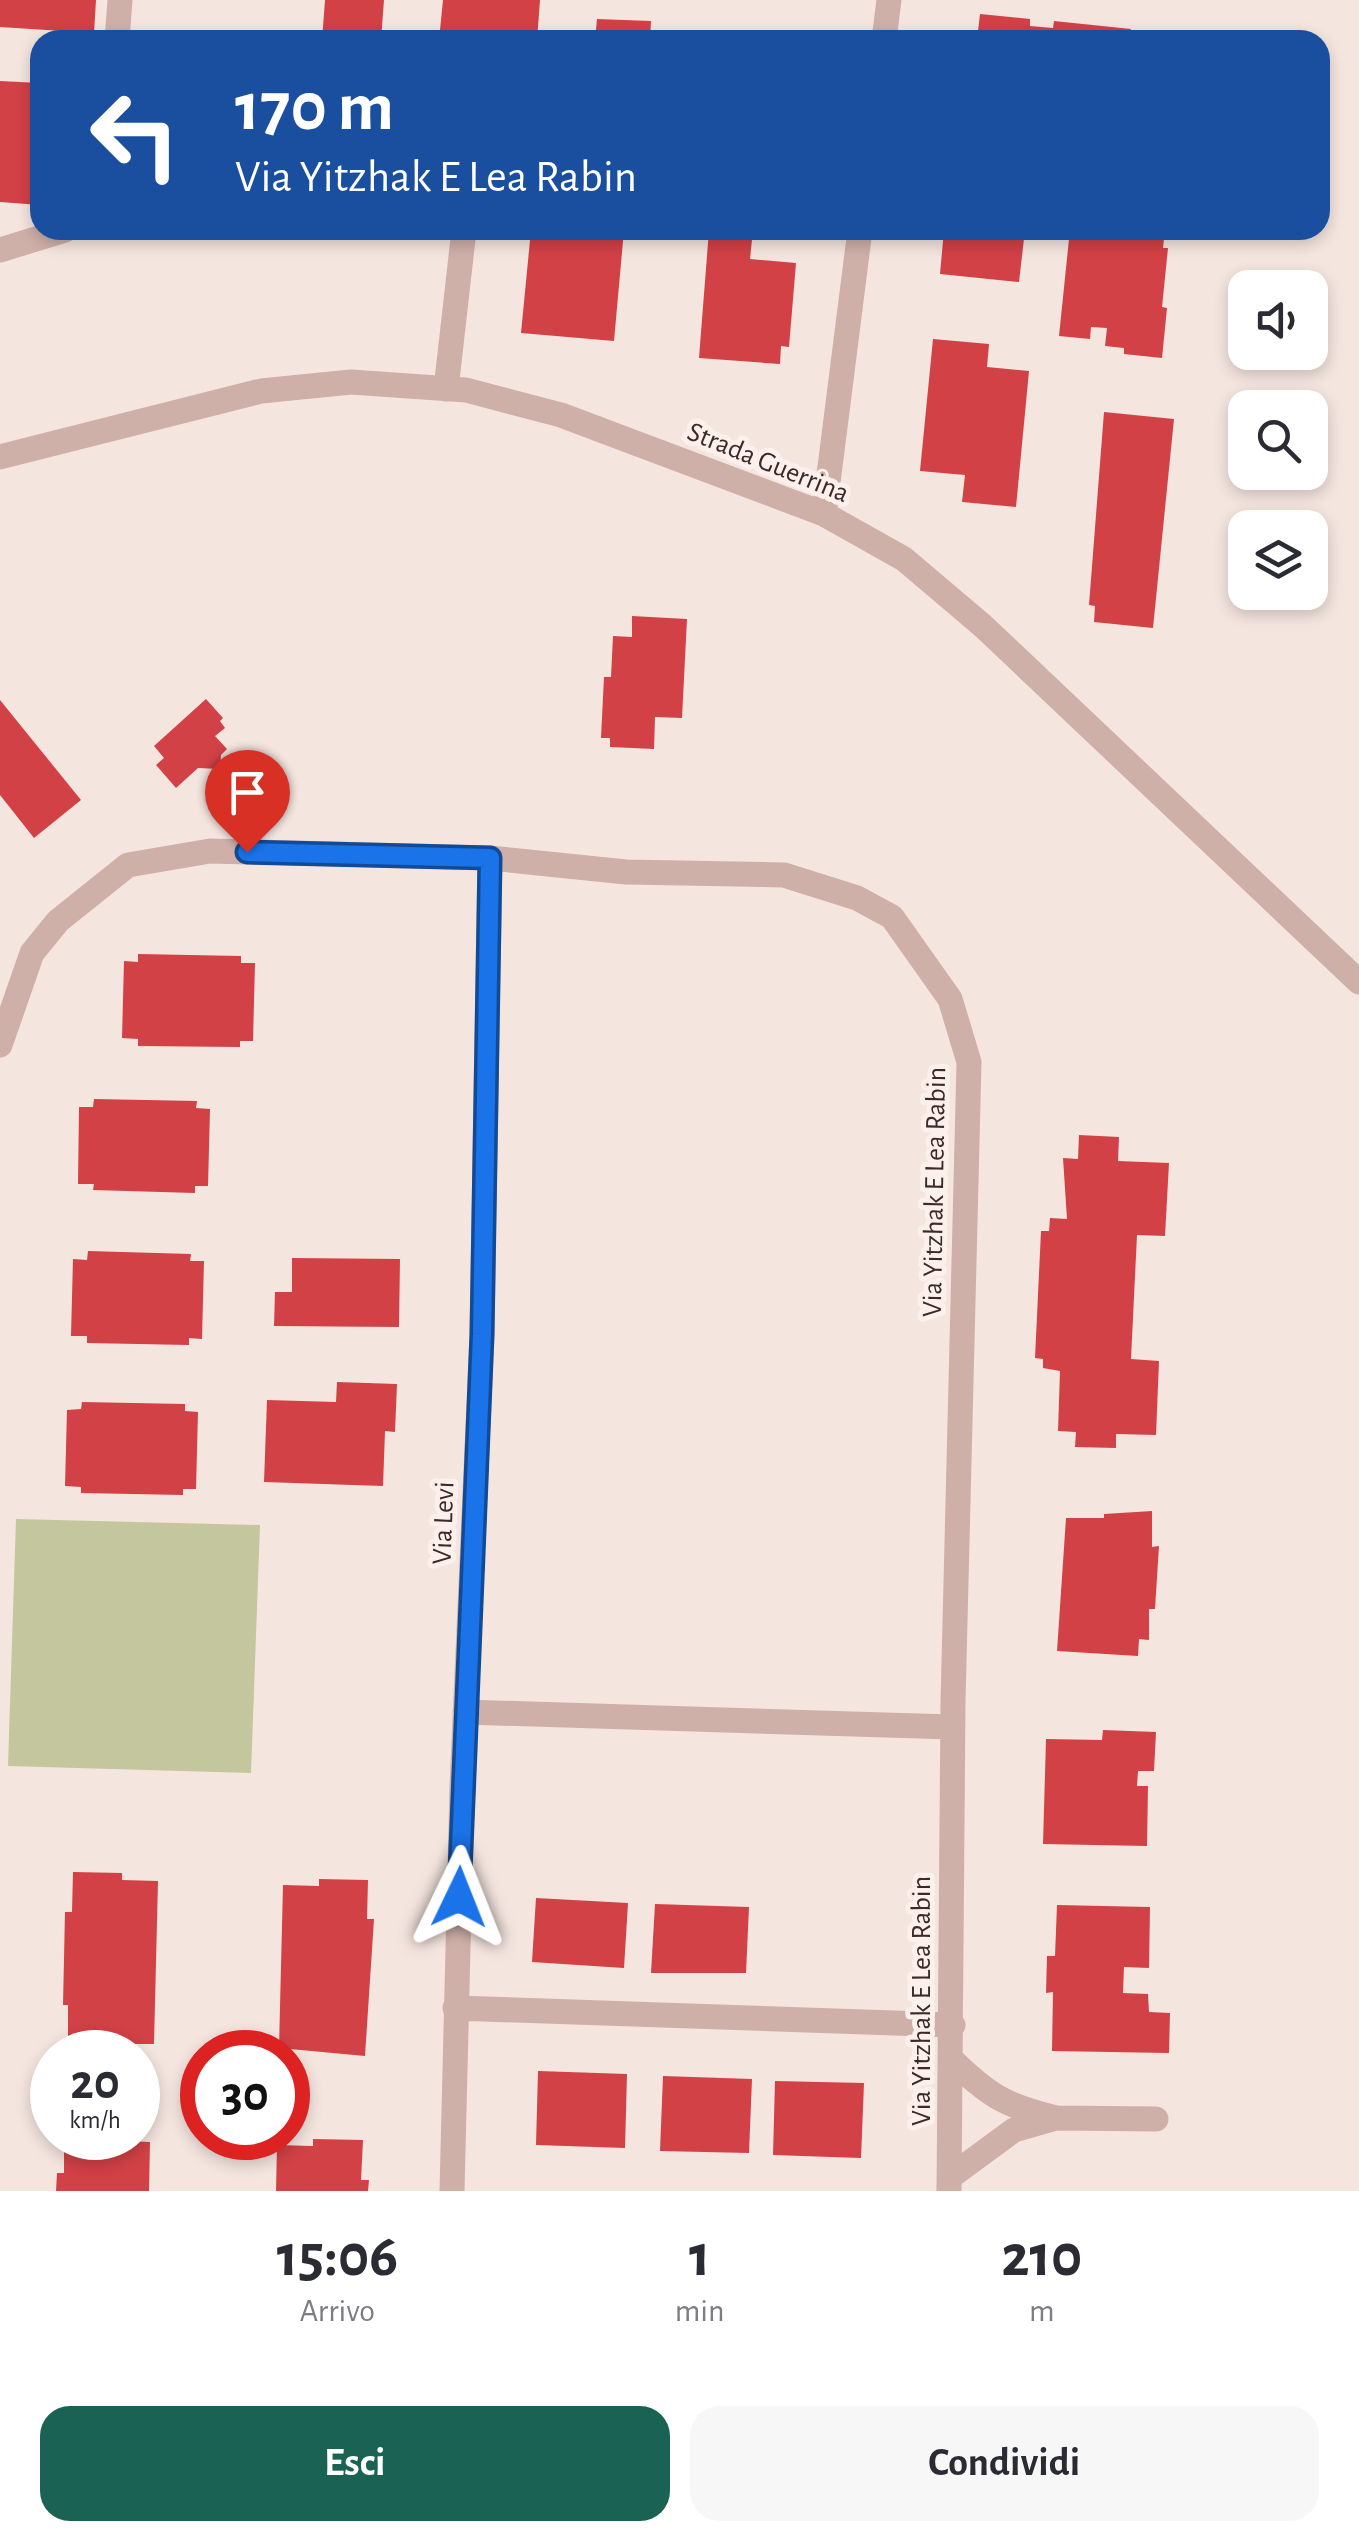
<!DOCTYPE html>
<html lang="it">
<head>
<meta charset="utf-8">
<style>
	:root { --surface:#fff; --page:#f7f7f7; --text:#2b2b33; --muted:#7c7c81; --accent:#1a6253 }
	body { margin:0; font-family:"Alegreya Sans",sans-serif; background:var(--page); color:var(--text); height:100vh; display:flex; flex-direction:column; font-size:38px; white-space:nowrap }
	* { box-sizing:border-box; margin:0 }
	p { font-size:32px; color:var(--muted) }
	.icon { flex:none; width:55px; height:55px; fill:none; stroke:currentColor; stroke-width:2; stroke-linecap:round; stroke-linejoin:round }
	.map { position:relative; height:2191px; overflow:hidden }
	.details { display:flex; flex-direction:column; background:var(--surface); flex:1 }
	.details>* { flex:none }
	.banner { position:absolute; left:30px; top:30px; width:1300px; height:210px; border-radius:30px; box-shadow:0 5px 15px #0003; background:#1a4fa0; color:#fff; overflow:hidden }
	.tools { position:absolute; left:1228px; top:270px; display:grid; gap:20px }
	.tools a { display:grid; place-items:center; width:100px; height:100px; border-radius:20px; background:var(--surface); box-shadow:0 5px 15px #0003; font-size:50px }
	.speed { position:absolute; left:30px; top:2030px; display:flex; gap:20px; font-size:50px; font-weight:700; text-align:center }
	.speed>* { display:grid; place-content:center; width:130px; height:130px; border-radius:50%; background:var(--surface); box-shadow:0 5px 15px #0003; line-height:1 }
	.speed small { font-size:25px; font-weight:400 }
	.speed .limit { border:15px solid #d22; background:#fff; color:#111 }
	.pin { position:absolute; display:grid; place-items:center; width:85px; height:85px; color:#fff; margin:-102px -42px; border-radius:50% 50% 50% 0; rotate:-45deg; box-shadow:0 0 10px #0007 }
	.pin .icon { rotate:45deg }
	.me { position:absolute; width:110px; margin:-55px; rotate:2deg; stroke-linejoin:round; filter:drop-shadow(0 0 8px #0008) }
	.turn { display:flex; align-items:center; gap:35px; height:210px; padding:0 40px; font-size:45px }
	.turn .icon { width:130px; height:130px; stroke-width:2.5 }
	.turn b { display:block; font-size:70px; line-height:85px }
	.eta { display:flex; justify-content:space-evenly; align-items:center; height:170px; text-align:center }
	.eta b { font-size:60px; font-weight:700; line-height:70px }
	.action { display:flex; gap:20px; margin-top:auto; padding:20px 40px }
	.action a { flex:1; height:115px; border-radius:30px; background:var(--accent); color:#fff; font-size:40px; font-weight:700; line-height:115px; text-align:center }
	.action a+a { background:var(--page); color:var(--text) }
	.map>svg:first-child { display:block }
	.green { fill:#c4c79d }
	.building { fill:#d24146 }
	.lines { fill:none; stroke-linecap:round; stroke-linejoin:round }
	.minor { stroke:#cfb0a9; stroke-width:25 }
	.route-casing { stroke:#114b97; stroke-width:25 }
	.route { stroke:#1a73e8; stroke-width:18 }
	.labels { text-anchor:middle; dominant-baseline:central; stroke-width:10; stroke-linejoin:round; paint-order:stroke }
	.street-label { font-size:28px; fill:#3c2a29; stroke:#fcf0ec }
</style>
</head>
<body>
<div class="map">
<svg width="1359" height="2191" viewBox="0 0 1359 2191">
	<rect width="100%" height="100%" fill="#f5e5df"/>
	<!-- green -->
	<path class="green" d="M 16,1519 L 260,1525 L 251,1773 L 8,1766 Z"/>
	<!-- building -->
	<path class="building" d="M 0,0 L 96,0 L 94,33 L 0,27 Z
		M 325,0 L 384,0 L 381,40 L 322,40 Z
		M 443,0 L 540,0 L 537,40 L 439,40 Z
		M 980,14 L 1030,19 L 1030,26 L 1053,28 L 1054,21 L 1131,29 L 1129,40 L 977,40 Z
		M 597,19 L 651,21 L 650,40 L 595,40 Z
		M 1157,34 L 1188,37 L 1188,40 L 1156,40 Z
		M 0,81 L 40,83 L 40,205 L 0,202 Z
		M 531,230 L 624,230 L 614,341 L 521,333 Z
		M 709,230 L 753,230 L 750,259 L 796,263 L 789,347 L 781,346 L 780,364 L 699,358 Z
		M 944,230 L 1025,230 L 1019,282 L 940,274 Z
		M 1083,230 L 1165,230 L 1163,248 L 1168,248 L 1162,307 L 1167,308 L 1162,358 L 1124,354 L 1124,348 L 1105,346 L 1107,328 L 1091,327 L 1090,339 L 1059,336 L 1069,239 L 1081,240 Z
		M 933,339 L 989,344 L 987,367 L 1029,371 L 1016,507 L 962,502 L 965,475 L 920,471 Z
		M 1104,412 L 1174,419 L 1153,628 L 1094,622 L 1095,606 L 1089,605 Z
		M 632,616 L 687,619 L 682,718 L 655,717 L 654,749 L 610,747 L 610,738 L 601,738 L 604,677 L 611,677 L 613,636 L 632,637 Z
		M 206,699 L 223,718 L 220,721 L 225,728 L 215,736 L 227,749 L 221,755 L 220,769 L 198,768 L 176,788 L 156,765 L 164,758 L 154,746 Z
		M 0,700 L 81,800 L 34,838 L 0,795 Z
		M 138,954 L 241,956 L 241,963 L 255,963 L 253,1041 L 240,1041 L 240,1047 L 138,1046 L 138,1039 L 122,1038 L 124,961 L 138,962 Z
		M 94,1099 L 197,1101 L 196,1108 L 210,1109 L 208,1186 L 195,1186 L 195,1193 L 93,1190 L 94,1184 L 78,1184 L 79,1107 L 93,1107 Z
		M 1079,1135 L 1119,1137 L 1118,1161 L 1169,1163 L 1165,1236 L 1137,1235 L 1131,1359 L 1159,1361 L 1156,1435 L 1116,1434 L 1116,1448 L 1075,1447 L 1076,1432 L 1058,1431 L 1060,1371 L 1043,1368 L 1043,1359 L 1035,1358 L 1041,1231 L 1049,1231 L 1050,1218 L 1067,1219 L 1063,1158 L 1078,1159 Z
		M 88,1251 L 191,1254 L 190,1261 L 204,1261 L 202,1339 L 189,1338 L 189,1345 L 87,1343 L 87,1336 L 71,1336 L 73,1259 L 87,1260 Z
		M 292,1258 L 400,1259 L 399,1327 L 274,1326 L 275,1292 L 292,1292 Z
		M 337,1382 L 397,1384 L 395,1432 L 385,1431 L 383,1486 L 264,1482 L 267,1400 L 336,1402 Z
		M 82,1402 L 185,1404 L 185,1411 L 198,1412 L 196,1489 L 183,1489 L 183,1495 L 81,1493 L 81,1487 L 65,1486 L 67,1410 L 81,1409 Z
		M 1152,1511 L 1152,1547 L 1159,1546 L 1155,1609 L 1149,1609 L 1149,1640 L 1139,1639 L 1138,1656 L 1057,1651 L 1066,1518 L 1104,1518 L 1104,1514 Z
		M 1103,1730 L 1156,1732 L 1154,1771 L 1138,1771 L 1137,1786 L 1148,1786 L 1147,1846 L 1043,1844 L 1046,1739 L 1102,1740 Z
		M 73,1872 L 122,1873 L 122,1880 L 158,1881 L 154,2044 L 119,2044 L 119,2050 L 68,2049 L 68,2005 L 63,2005 L 65,1912 L 72,1912 Z
		M 319,1879 L 368,1880 L 367,1919 L 374,1919 L 365,2056 L 279,2048 L 283,1885 L 319,1886 Z
		M 536,1898 L 628,1903 L 624,1968 L 532,1962 Z
		M 655,1904 L 749,1907 L 746,1973 L 651,1973 Z
		M 1057,1905 L 1150,1907 L 1149,1968 L 1124,1967 L 1123,1993 L 1148,1994 L 1149,2012 L 1170,2013 L 1169,2053 L 1052,2051 L 1053,1992 L 1046,1993 L 1047,1956 L 1055,1956 Z
		M 538,2071 L 627,2074 L 625,2148 L 536,2145 Z
		M 663,2076 L 752,2079 L 749,2153 L 660,2151 Z
		M 775,2081 L 864,2083 L 861,2158 L 773,2155 Z
		M 64,2138 L 150,2142 L 149,2191 L 56,2191 L 57,2173 L 64,2173 Z
		M 313,2139 L 363,2140 L 361,2180 L 369,2180 L 368,2191 L 276,2191 L 277,2145 L 313,2146 Z"/>
	<g class="lines">
		<!-- minor -->
		<path class="minor" d="M 117,40 L 120,0
			M 884,40 L 889,0
			M 0,250 L 65,230
			M 446,389 L 464,230
			M 0,457 L 261,391 L 351,382 L 466,390 L 561,415 L 824,514 L 904,559 L 983,626 L 1359,982
			M 824,514 L 860,230
			M 0,1045 L 32,953 L 58,921 L 128,865 L 210,851 L 490,858 L 626,872 L 784,875 L 857,898 L 892,917 L 950,999 L 969,1062 L 953,1702 L 949,2191
			M 465,1712 L 952,1727
			M 455,2008 L 953,2025
			M 1056,2118 L 1156,2119
			M 950,2177 L 1014,2130 L 1056,2118 C 1006,2106 989,2096 952,2060
			M 452,2191 L 462,1787 L 482,1335 L 490,858"/>
	</g>
	<g class="lines">
		<!-- route casing -->
		<g class="route-casing">
			<path id="route" d="M 247,852 L 490,858 L 482,1334 L 459,1897"/>
		</g>
		<!-- route -->
		<use href="#route" class="route"/>
	</g>
	<g class="labels">
		<!-- street labels -->
		<g class="street-label">
			<text transform="translate(768 463) rotate(22)">Strada Guerrina</text>
			<text transform="translate(935 1192) rotate(-89)">Via Yitzhak E Lea Rabin</text>
			<text transform="translate(444 1523) rotate(-88)">Via Levi</text>
			<text transform="translate(922 2001) rotate(-90)">Via Yitzhak E Lea Rabin</text>
		</g>
	</g>
</svg>
<div class="tools">
<a><svg class="icon" aria-label="sound" viewBox="0 0 24 24"><path d="M4 9h4l5-4v14l-5-4H4zM17 9q2 3 0 6"/></svg></a>
<a><svg class="icon" aria-label="search" viewBox="0 0 24 24"><circle cx="10" cy="10" r="6"/><path d="M15 15l6 6"/></svg></a>
<a><svg class="icon" aria-label="layers" viewBox="0 0 24 24"><path d="M12 4l9 5-9 5-9-5zM3 14l9 5 9-5"/></svg></a>
</div>
<div class="speed"><div>20<small>km/h</small></div><div class="limit">30</div></div>
<div class="pin" style="left:247px;top:852px;background:#d93025"><svg class="icon" aria-label="arrive" viewBox="0 0 24 24"><path d="M6 21V4h12l-3 4 3 4H6"/></svg></div>
<svg class="me" style="left:459px;top:1897px" viewBox="-20 -20 40 40"><path d="M0-17L14 15 0 8-14 15z" fill="#1a73e8" stroke="#fff" stroke-width="4"/></svg>
<div class="banner">
<div class="turn"><svg class="icon" aria-label="left" viewBox="0 0 24 24"><path d="M17 20v-9H6M10 6l-5 5 5 5"/></svg><div><b>170 m</b>Via Yitzhak E Lea Rabin</div></div>
</div>
</div>
<section class="details">
<div class="eta">
<div><b>15:06</b><p>Arrivo</p></div>
<div><b>1</b><p>min</p></div>
<div><b>210</b><p>m</p></div>
</div>
<div class="action"><a>Esci</a><a>Condividi</a></div>
</section>
</body>
</html>
